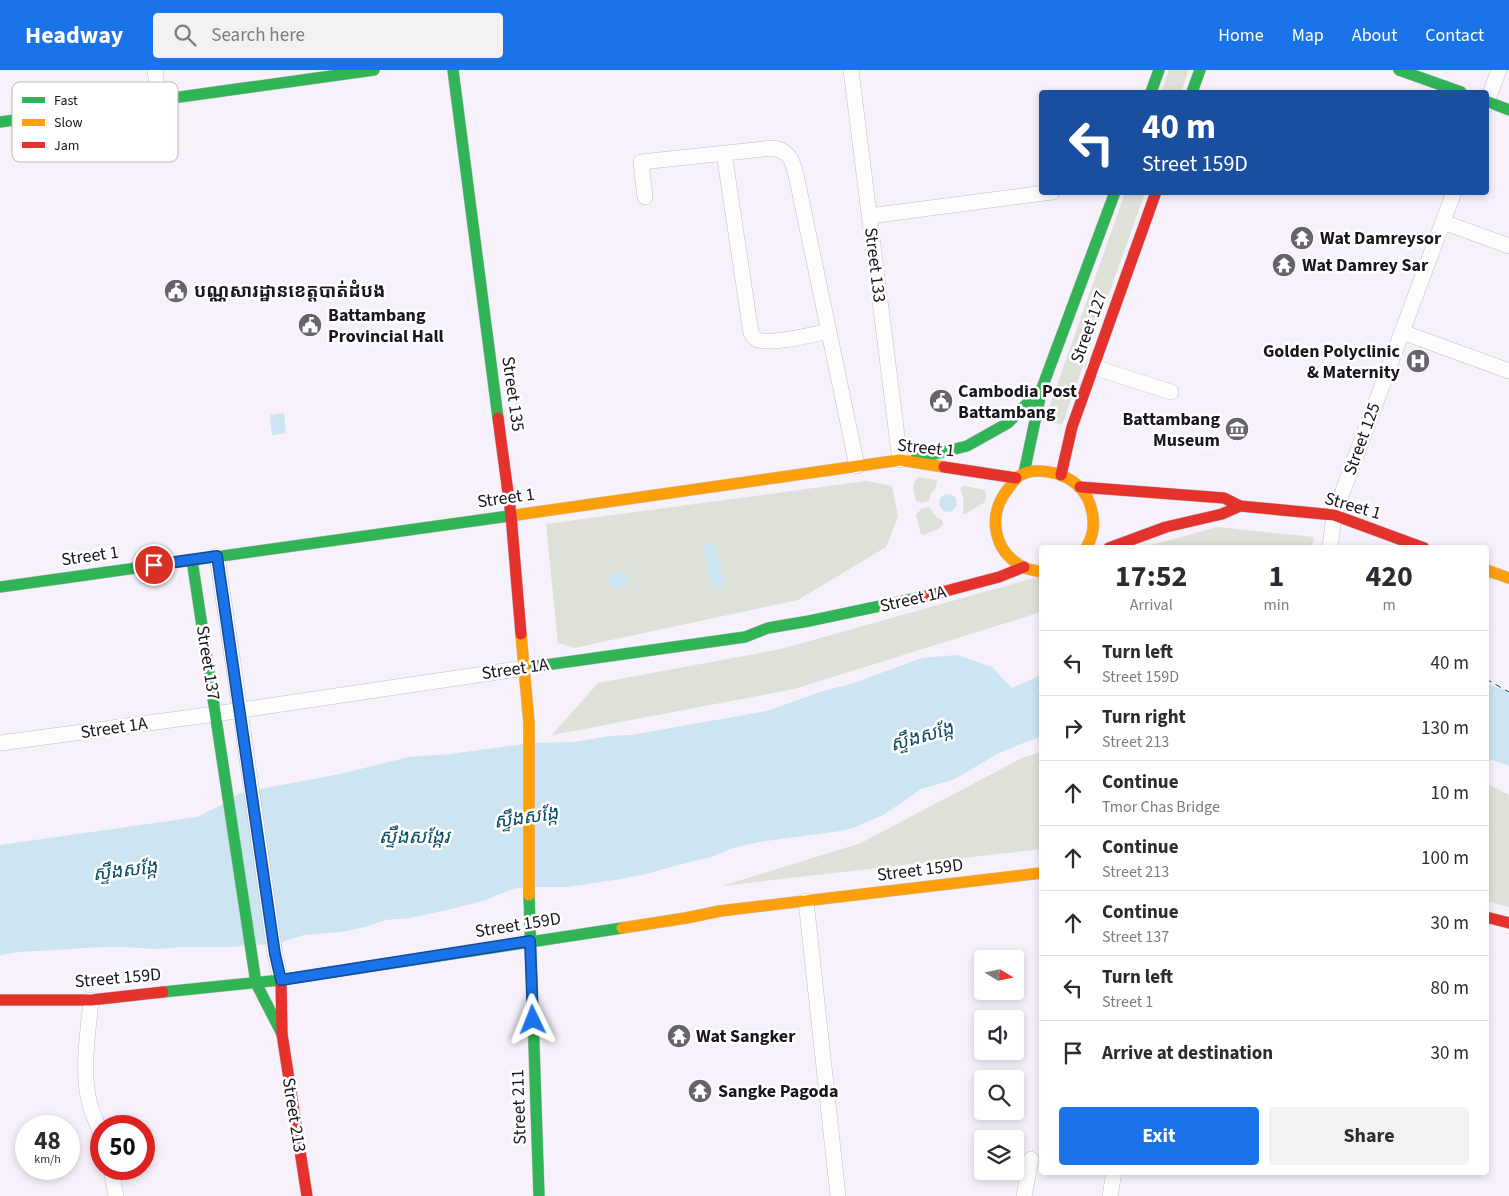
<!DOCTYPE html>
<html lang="en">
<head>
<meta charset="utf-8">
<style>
	:root { --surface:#fff; --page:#f2f2f3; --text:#2b2b33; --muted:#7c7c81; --line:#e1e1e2; --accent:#1a73e8 }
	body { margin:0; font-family:"Source Sans 3","Noto Sans Khmer",sans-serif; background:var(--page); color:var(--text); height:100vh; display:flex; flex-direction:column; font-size:19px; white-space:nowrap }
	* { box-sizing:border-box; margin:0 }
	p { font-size:16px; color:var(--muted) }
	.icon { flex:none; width:28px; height:28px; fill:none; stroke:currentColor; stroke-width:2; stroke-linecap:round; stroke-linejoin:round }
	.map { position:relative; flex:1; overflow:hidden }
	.side { position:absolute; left:1039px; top:475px; width:450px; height:630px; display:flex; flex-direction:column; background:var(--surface); border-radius:5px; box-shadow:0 2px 8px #0003 }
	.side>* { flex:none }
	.top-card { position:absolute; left:1039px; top:20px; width:450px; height:105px; border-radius:5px; box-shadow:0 2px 8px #0003; background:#1a4fa0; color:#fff; overflow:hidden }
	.needle { width:32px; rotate:100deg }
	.tools { position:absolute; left:974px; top:880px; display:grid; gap:10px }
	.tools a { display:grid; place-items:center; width:50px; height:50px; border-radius:5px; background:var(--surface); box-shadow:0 2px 8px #0003; font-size:25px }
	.speed { position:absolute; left:15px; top:1045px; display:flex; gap:10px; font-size:25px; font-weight:700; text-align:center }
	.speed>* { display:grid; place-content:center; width:65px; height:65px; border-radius:50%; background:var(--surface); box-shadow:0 2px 8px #0003; line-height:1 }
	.speed small { font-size:12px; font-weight:400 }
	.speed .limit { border:8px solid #d22; background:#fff; color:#111 }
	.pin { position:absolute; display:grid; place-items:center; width:42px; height:42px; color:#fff; margin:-21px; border:2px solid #fff; border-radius:50%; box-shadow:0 1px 5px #0007 }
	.me { position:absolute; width:55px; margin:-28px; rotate:358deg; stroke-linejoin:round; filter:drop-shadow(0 0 4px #0008) }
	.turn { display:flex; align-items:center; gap:18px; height:105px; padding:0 20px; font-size:22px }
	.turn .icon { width:65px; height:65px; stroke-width:2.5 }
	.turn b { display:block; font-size:35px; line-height:42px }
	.eta { display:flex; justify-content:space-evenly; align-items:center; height:85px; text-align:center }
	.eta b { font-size:30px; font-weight:700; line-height:35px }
	.button { display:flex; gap:10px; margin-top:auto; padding:10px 20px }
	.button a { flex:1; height:58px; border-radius:5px; background:var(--accent); color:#fff; font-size:20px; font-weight:700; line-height:58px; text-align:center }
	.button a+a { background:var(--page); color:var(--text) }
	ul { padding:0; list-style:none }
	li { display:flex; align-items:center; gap:15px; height:65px; padding:0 20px; border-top:1px solid var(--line) }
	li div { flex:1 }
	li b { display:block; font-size:19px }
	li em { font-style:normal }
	header { display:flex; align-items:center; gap:30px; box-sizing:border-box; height:70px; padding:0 25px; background:var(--accent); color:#fff }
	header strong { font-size:24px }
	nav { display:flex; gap:28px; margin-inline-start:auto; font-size:18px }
	.search { width:350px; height:45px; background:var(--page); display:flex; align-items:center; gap:12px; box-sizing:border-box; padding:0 18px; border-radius:5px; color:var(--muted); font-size:19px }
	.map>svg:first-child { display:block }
	.green { fill:#dde1d7 }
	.water { fill:#cde4f2 }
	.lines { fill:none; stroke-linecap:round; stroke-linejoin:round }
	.ferry { stroke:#105067; stroke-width:1; stroke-dasharray:6 5; stroke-linecap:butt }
	.street-casing { stroke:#c3bec7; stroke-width:16 }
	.fast-casing { stroke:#c3bec7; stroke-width:12 }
	.slow-casing { stroke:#c3bec7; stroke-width:12 }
	.jam-casing { stroke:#c3bec7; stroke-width:12 }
	.street { stroke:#fefdfe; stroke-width:15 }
	.fast { stroke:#30b455; stroke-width:11 }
	.slow { stroke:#ff9f0a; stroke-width:11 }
	.jam { stroke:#e5322d; stroke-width:11 }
	.route-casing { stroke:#114b97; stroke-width:12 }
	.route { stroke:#1a73e8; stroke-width:9 }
	.labels { text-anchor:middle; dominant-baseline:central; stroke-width:5; stroke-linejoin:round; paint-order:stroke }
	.poi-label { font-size:18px; font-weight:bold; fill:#1a151f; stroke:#fff; text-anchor:start }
	.street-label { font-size:18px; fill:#1a151f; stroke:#fff }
	.water-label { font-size:19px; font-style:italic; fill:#105067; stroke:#fff }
	.key { fill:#fff; stroke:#bab9bc; stroke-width:1 }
	.key-label { font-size:14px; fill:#1a151f }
</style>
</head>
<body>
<header>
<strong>Headway</strong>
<div class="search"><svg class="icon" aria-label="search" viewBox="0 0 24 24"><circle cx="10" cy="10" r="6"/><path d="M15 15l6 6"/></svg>Search here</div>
<nav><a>Home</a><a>Map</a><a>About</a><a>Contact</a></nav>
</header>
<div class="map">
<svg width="1509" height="1126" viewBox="0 0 1509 1126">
	<rect width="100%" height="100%" fill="#f6f1fa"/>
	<!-- green -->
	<path class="green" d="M 1169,0 L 1189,0 L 1181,22 L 1161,22 Z
		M 1125,123 L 1145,123 L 1062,355 L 1045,349 Z
		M 918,407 L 937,410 L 936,418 L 931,423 L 929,431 L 921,433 L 916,431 C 914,422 911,414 918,407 Z
		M 866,411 L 892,416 L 898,447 L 886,477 L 798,530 L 574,578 L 558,573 L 546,454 Z
		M 964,416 L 985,420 L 986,427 L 985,432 L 965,444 L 963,444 C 963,433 965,429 960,418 Z
		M 929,437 L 937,448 L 942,450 L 943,455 L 938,459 L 923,465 L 921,464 L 916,445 L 921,439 Z
		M 1218,457 L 1314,467 L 1312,477 L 1144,477 Z
		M 1041,506 L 1041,542 L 794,619 L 552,665 L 598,613 L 781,579 Z
		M 1041,682 L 1041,779 L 722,816 L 861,773 L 1022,688 Z
		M 1486,713 L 1509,725 L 1509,837 L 1486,831 Z"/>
	<!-- water -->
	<path class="water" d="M 284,343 L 286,363 L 272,365 L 270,345 Z
		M939 433a9 9 0 1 1 18 0a9 9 0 1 1-18 0Z
		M 715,473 L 724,516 L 712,519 L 703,475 Z
		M610 510a9 9 0 1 1 18 0a9 9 0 1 1-18 0Z
		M 957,585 L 992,597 L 1012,618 L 1041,605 L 1041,667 L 1026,672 L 999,683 L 955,709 L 921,719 L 885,744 L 853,758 L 841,761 L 759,772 L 733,778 L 711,787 L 682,794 L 646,804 L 621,809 L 567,817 L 536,817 L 516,818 L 497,825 L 486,830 L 451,839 L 410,848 L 385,850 L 365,857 L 341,862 L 304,865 L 282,872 L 275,884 L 268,874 L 229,877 L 181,877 L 157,879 L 122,877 L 104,877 L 19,882 L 0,885 L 0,775 L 197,747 L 223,734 L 240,723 L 340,704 L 409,687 L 450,684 L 533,673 L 574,672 L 610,666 L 631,665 L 767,641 L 823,621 L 851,614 L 878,604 L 922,588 Z
		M 1486,614 L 1509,621 L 1509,696 L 1486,688 Z"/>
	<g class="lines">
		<!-- ferry -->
		<path class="ferry" d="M 1486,609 L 1509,622"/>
		<!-- street casing -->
		<g class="street-casing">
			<path id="street" d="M 155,0 L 159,31
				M 851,0 L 900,390
				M 1486,35 L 1499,0
				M 724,83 L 751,263 C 753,266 754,268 756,269 C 767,276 815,264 829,261
				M 645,127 L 641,92 L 773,78 C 793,81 794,97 798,114 L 857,396
				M 869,146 L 1052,122
				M 1443,152 L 1509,176
				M 1402,262 L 1509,301
				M 1093,297 L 1171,322
				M 1330,478 L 1334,445 L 1454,122
				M 217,486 L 240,640 L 275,884 L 281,910
				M 0,673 L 215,644 L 524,598
				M 806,831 L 838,1126
				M 91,930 C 88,965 81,1001 90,1035 C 93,1045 98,1055 101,1065
				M 111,1099 L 116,1126
				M 1024,1126 L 1031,1089
				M 1110,1126 L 1114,1102"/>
		</g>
		<!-- fast casing -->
		<g class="fast-casing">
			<path id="fast" d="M 453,0 L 498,348
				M 1399,0 L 1461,22
				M 1151,22 L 1159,0
				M 1192,22 L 1200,0
				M 1486,31 L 1509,40
				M 0,52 L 374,0
				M 915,389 L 967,376 L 1008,353 L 1042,318
				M 1024,403 L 1042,318 L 1115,122
				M 192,490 L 256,913 L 282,964
				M 0,517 L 516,445
				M 524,598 L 745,567 L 768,558 L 809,551 L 927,526
				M 529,825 L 539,1126
				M 163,922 L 281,910 L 622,858"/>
		</g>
		<!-- slow casing -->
		<g class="slow-casing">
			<path id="slow" d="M 516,445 L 900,390 L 944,397
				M 1486,500 L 1509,508
				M 1041,502 C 1035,500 1028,500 1023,497 C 993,481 987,445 1008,419 C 1012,414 1015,408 1021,405 C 1031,399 1047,401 1058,404 C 1071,409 1080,415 1087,427 C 1095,444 1096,462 1086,478
				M 521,564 L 529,653 L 529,825
				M 622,858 L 686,848 L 720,841 L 1041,803"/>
		</g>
		<!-- jam casing -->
		<g class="jam-casing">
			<path id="jam" d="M 498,348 L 511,445 L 521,564
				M 944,397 L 1016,408
				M 1061,405 L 1072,357 L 1156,122
				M 1080,417 L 1224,428 L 1240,436 L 1334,445 L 1424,478
				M 1109,478 L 1166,457 L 1222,444 L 1240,436
				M 927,526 L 999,507 L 1024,497
				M 1486,847 L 1509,853
				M 281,910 L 282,964 L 307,1126
				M 0,930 L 91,930 L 163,922"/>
		</g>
		<!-- street -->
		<use href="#street" class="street"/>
		<!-- fast -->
		<use href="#fast" class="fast"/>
		<!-- slow -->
		<use href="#slow" class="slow"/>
		<!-- jam -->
		<use href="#jam" class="jam"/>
	</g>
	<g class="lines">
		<!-- route casing -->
		<g class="route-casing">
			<path id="route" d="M 154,495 L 217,486 L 275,884 L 281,910 L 530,871 L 533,950"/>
		</g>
		<!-- route -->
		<use href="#route" class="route"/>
	</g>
	<!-- icons -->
	<defs>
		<g id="temple-disc" transform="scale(1.25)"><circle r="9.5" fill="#67626c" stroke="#fff"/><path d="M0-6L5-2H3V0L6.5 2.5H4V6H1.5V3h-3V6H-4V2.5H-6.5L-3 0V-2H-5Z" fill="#fff"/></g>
		<g id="civic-disc" transform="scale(1.25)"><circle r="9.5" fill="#67626c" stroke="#fff"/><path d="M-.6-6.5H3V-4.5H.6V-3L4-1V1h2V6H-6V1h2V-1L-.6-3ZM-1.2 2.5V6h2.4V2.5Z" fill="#fff"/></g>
		<g id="hospital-disc" transform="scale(1.25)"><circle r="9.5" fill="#67626c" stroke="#fff"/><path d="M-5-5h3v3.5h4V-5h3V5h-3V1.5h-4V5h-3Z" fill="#fff"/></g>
		<g id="museum-disc" transform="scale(1.25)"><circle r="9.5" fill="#67626c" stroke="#fff"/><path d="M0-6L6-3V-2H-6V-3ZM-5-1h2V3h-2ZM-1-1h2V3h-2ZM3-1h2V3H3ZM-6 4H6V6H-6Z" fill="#fff"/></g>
	</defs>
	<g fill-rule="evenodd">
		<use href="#temple-disc" x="1302" y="168"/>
		<use href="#temple-disc" x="1284" y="195"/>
		<use href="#civic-disc" x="176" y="221"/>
		<use href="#civic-disc" x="310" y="255"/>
		<use href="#hospital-disc" x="1418" y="291"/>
		<use href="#civic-disc" x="941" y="331"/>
		<use href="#museum-disc" x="1237" y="359"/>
		<use href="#temple-disc" x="679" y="966"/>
		<use href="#temple-disc" x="700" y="1021"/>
	</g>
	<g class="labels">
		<!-- poi labels -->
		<g class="poi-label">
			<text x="1320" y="168">Wat Damreysor</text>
			<text x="1302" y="195">Wat Damrey Sar</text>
			<text x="194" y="221">បណ្ណសារដ្ឋានខេត្តបាត់ដំបង</text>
			<text x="328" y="245">Battambang<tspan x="328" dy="21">Provincial Hall</tspan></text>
			<text x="1400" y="281" text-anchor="end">Golden Polyclinic<tspan x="1400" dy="21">&amp; Maternity</tspan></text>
			<text x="958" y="321">Cambodia Post<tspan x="958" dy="21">Battambang</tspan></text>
			<text x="1220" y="349" text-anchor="end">Battambang<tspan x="1220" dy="21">Museum</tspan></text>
			<text x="696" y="966">Wat Sangker</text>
			<text x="718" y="1021">Sangke Pagoda</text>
		</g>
		<!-- street labels -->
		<g class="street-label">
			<text transform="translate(875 195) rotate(83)">Street 133</text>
			<text transform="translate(1089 257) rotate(-70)">Street 127</text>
			<text transform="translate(513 324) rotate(82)">Street 135</text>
			<text transform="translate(1362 369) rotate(-70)">Street 125</text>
			<text transform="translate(926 378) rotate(6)">Street 1</text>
			<text transform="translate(506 428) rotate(-8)">Street 1</text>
			<text transform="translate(1353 436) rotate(16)">Street 1</text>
			<text transform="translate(90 486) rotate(-8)">Street 1</text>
			<text transform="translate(913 529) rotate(-13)">Street 1A</text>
			<text transform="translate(208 593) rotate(81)">Street 137</text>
			<text transform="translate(515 599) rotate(-8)">Street 1A</text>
			<text transform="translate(114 658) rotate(-8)">Street 1A</text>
			<text transform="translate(920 800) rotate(-7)">Street 159D</text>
			<text transform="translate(518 855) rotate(-9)">Street 159D</text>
			<text transform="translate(118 908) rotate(-5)">Street 159D</text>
			<text transform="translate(519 1037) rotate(-92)">Street 211</text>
			<text transform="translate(294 1045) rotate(81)">Street 213</text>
		</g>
		<!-- water labels -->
		<g class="water-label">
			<text transform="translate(922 667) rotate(-16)">ស្ទឹងសង្កែ</text>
			<text transform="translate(526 748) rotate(-8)">ស្ទឹងសង្កែ</text>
			<text x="414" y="767">ស្ទឹងសង្កែរ</text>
			<text transform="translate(125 801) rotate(-7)">ស្ទឹងសង្កែ</text>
		</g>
	</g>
	<!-- legend -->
	<rect x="12" y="12" width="166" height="80" rx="8" class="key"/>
	<rect x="22" y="27" width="23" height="6" fill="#30b455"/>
	<rect x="22" y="49" width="23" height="7" fill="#ff9f0a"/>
	<rect x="22" y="72" width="23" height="6" fill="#e5322d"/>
	<g class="key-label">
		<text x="54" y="35">Fast</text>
		<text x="54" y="57">Slow</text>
		<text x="54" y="80">Jam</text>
	</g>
</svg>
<div class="tools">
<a><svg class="needle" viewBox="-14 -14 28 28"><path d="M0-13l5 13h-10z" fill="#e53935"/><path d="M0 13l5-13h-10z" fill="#7c7c81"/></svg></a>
<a><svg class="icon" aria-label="sound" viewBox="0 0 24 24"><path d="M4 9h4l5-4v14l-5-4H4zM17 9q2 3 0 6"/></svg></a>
<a><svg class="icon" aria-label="search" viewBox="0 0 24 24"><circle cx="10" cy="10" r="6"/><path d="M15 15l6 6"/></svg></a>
<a><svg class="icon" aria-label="layers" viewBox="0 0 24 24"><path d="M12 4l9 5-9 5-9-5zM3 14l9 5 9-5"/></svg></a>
</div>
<div class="speed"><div>48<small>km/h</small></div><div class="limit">50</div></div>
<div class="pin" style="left:154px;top:495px;background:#d93025"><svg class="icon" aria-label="arrive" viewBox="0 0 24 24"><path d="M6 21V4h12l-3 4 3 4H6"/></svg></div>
<svg class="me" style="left:533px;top:950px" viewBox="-20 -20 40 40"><path d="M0-17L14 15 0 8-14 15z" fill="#1a73e8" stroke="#fff" stroke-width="4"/></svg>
<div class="top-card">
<div class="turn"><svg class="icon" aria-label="left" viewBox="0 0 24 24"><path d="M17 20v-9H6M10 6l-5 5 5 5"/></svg><div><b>40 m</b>Street 159D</div></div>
</div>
<section class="side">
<div class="eta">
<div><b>17:52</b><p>Arrival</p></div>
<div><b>1</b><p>min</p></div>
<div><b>420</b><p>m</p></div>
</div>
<ul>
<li><svg class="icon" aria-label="left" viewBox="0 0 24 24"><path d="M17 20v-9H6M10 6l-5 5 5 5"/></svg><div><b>Turn left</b><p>Street 159D</p></div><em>40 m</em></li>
<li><svg class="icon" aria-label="right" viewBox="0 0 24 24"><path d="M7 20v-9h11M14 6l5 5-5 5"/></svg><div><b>Turn right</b><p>Street 213</p></div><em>130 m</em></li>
<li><svg class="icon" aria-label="ahead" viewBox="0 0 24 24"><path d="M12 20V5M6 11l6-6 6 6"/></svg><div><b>Continue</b><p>Tmor Chas Bridge</p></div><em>10 m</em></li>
<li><svg class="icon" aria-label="ahead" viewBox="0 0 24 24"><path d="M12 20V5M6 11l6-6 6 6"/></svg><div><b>Continue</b><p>Street 213</p></div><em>100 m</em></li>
<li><svg class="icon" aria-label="ahead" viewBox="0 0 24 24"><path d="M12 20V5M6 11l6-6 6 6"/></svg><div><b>Continue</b><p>Street 137</p></div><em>30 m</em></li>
<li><svg class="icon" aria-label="left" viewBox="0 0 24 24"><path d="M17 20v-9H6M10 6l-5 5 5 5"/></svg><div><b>Turn left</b><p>Street 1</p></div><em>80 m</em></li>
<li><svg class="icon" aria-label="arrive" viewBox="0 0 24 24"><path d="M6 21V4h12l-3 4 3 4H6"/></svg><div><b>Arrive at destination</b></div><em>30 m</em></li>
</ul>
<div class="button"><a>Exit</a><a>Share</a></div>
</section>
</div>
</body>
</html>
